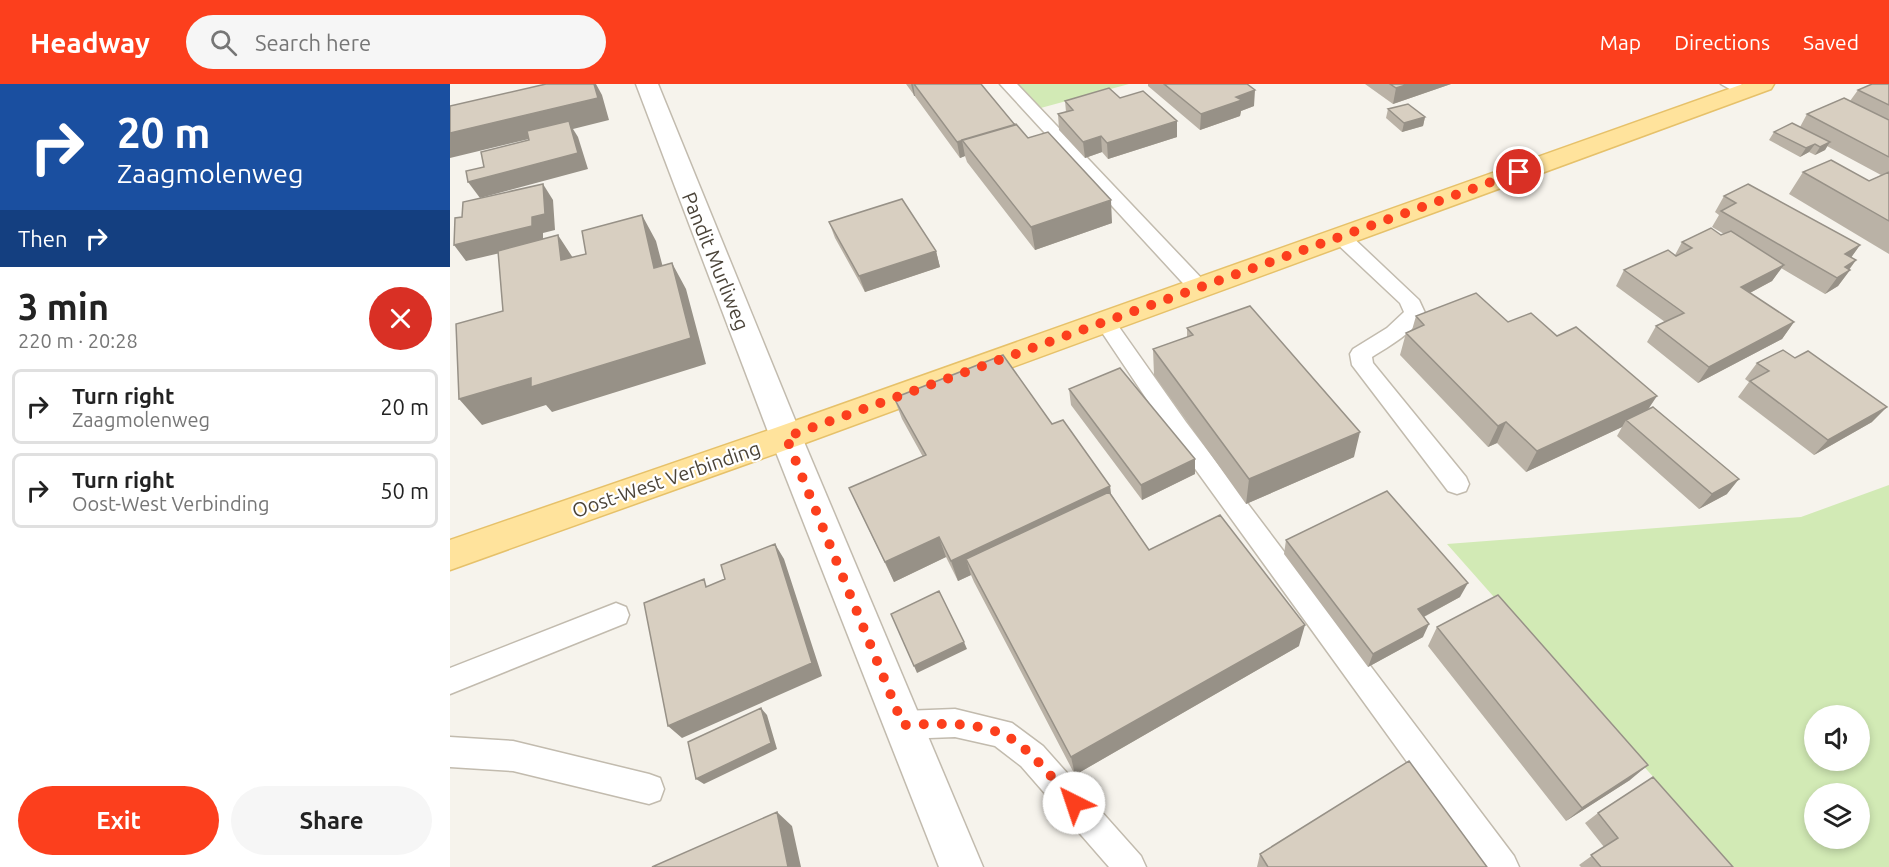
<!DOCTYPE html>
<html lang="en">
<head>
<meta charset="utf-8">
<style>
	:root { --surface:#fff; --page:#f6f6f6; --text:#222; --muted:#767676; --line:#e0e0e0; --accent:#fc3f1d }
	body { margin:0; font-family:Ubuntu,sans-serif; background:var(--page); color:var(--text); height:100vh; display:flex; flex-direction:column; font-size:22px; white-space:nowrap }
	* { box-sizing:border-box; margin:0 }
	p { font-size:20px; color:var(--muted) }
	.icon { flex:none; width:33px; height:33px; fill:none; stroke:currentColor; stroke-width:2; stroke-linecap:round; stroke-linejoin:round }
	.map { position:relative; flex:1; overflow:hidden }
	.details { display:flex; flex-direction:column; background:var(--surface); width:450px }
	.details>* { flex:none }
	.banner { background:#1a4fa0; color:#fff; overflow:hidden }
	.buttons { position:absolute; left:1354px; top:621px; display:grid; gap:12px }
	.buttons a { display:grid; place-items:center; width:66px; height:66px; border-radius:50%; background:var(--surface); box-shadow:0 3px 9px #0003; font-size:30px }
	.pin { position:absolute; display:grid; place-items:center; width:51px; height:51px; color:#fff; margin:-26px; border:3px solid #fff; border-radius:50%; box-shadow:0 2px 6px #0007 }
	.me { position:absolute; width:66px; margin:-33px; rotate:319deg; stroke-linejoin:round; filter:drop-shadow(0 0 4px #0008) }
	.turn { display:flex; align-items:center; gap:21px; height:126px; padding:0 18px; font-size:27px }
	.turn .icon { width:78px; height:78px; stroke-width:2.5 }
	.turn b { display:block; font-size:42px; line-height:51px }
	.then { display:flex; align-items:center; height:57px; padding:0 18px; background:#0003; gap:12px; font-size:22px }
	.round { display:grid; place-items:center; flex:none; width:63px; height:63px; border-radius:32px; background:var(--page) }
	.head { display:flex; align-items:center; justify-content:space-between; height:102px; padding:0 18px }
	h1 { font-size:36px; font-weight:700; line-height:45px }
	.primary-button { display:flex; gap:12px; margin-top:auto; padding:12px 18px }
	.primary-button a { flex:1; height:69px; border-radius:36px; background:var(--accent); color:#fff; font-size:24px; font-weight:700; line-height:69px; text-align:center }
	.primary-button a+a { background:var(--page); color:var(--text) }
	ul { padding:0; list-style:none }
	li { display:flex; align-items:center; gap:18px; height:75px; margin:0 12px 9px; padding:0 6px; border:3px solid var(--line); border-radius:9px }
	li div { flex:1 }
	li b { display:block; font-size:22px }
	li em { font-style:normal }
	header { display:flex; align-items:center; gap:36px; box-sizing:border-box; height:84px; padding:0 30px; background:var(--accent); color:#fff }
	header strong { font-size:28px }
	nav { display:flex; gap:33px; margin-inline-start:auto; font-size:21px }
	.search { width:420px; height:54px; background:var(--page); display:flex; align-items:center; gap:15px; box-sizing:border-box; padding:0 21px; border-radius:33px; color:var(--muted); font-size:22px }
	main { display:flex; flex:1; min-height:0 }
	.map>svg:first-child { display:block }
	.green { fill:#d2eab5; fill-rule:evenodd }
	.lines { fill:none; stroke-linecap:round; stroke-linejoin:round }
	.service-casing { stroke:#c2bbae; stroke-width:3 }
	.minor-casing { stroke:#c2bbae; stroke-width:3 }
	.tertiary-casing { stroke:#c2bbae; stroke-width:3 }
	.primary-casing { stroke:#e6c16a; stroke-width:3 }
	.service { fill:#fff; fill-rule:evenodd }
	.minor { fill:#fff; fill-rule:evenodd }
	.tertiary { fill:#fff; fill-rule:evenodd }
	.primary { fill:#ffe39c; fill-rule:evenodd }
	.wall { fill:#bab2a6 }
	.shaded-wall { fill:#979187 }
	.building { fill:#d8cfc1; stroke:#979187; stroke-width:1.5 }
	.route { stroke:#fc3f1d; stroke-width:10; stroke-dasharray:0 18 }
	.labels { text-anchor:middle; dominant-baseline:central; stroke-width:4.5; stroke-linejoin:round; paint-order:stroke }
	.street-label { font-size:20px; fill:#4b4439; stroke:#fff }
</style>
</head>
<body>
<header>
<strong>Headway</strong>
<div class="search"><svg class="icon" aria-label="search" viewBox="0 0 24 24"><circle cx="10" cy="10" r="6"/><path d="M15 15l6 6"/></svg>Search here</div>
<nav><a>Map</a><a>Directions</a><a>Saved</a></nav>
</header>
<main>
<section class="details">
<div class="banner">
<div class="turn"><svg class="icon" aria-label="right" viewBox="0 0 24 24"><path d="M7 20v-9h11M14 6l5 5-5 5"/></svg><div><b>20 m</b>Zaagmolenweg</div></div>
<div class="then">Then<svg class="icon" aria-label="right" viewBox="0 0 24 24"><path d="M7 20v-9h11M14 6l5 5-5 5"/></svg></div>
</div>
<div class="head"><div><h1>3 min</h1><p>220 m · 20:28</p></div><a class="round" style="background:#d93025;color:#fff"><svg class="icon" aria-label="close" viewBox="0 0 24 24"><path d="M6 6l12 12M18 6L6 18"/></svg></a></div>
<ul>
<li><svg class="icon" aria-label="right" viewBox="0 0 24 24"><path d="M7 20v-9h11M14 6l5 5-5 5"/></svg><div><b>Turn right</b><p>Zaagmolenweg</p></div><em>20 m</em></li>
<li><svg class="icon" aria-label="right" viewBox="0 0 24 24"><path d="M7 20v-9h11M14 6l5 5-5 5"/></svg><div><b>Turn right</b><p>Oost-West Verbinding</p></div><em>50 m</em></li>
</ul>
<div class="primary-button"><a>Exit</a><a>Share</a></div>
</section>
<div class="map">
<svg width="1439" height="783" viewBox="0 0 1439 783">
	<rect width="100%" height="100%" fill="#f6f3ec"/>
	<!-- green -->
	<path class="green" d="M 567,0 L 679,0 L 587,25 Z
		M 1439,401 L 1439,783 L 1283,783 L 997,460 L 1351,433 ZM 1365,632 L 1410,632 L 1410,676 L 1365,676 ZM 1365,710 L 1410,710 L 1410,754 L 1365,754 Z"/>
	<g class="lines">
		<!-- service casing -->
		<g class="service-casing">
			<path id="service" d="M 550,0 L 567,0 L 756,199 L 759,204 L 756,209 L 749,211 L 742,209 Z
				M 1271,0 L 1291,0 L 1300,7 L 1292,12 Z
				M 891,147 L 898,149 L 969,216 L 975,229 C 963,249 941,261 922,273 L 923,279 L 1016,393 L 1019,400 L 1016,407 L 1007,410 L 998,407 L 902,281 L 900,270 L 903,265 L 937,244 L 954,228 L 950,219 L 884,157 L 882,153 L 884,149 Z
				M 655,231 L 662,233 L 736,338 L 1064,772 L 1069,783 L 1033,783 L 720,350 L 645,238 L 648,233 Z
				M 166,519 L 176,523 L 179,531 L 176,539 L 0,610 L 0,584 Z
				M 505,625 L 562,639 L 593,662 L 691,772 L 696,783 L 659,783 L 571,682 L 545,662 L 505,653 L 453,655 L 443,651 L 438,641 L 443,631 L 453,627 Z
				M 0,653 L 63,657 L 199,690 L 210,694 L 214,705 L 210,716 L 199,720 L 63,687 L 0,683 Z"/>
		</g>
		<!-- minor casing -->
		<g class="minor-casing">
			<path id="minor" d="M 336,341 L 347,344 L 352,353 L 533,783 L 489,783 L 320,353 L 325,344 Z"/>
		</g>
		<!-- tertiary casing -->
		<g class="tertiary-casing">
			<path id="tertiary" d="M 186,0 L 208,0 L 352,353 L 347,362 L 336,365 L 325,362 L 320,353 Z"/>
		</g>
		<!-- primary casing -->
		<g class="primary-casing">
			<path id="primary" d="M 1293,0 L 1324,0 L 1321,5 L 347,362 L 0,486 L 0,456 L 325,344 Z"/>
		</g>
		<!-- service -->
		<use href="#service" class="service"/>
		<!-- minor -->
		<use href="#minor" class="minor"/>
		<!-- tertiary -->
		<use href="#tertiary" class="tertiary"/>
		<!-- primary -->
		<use href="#primary" class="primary"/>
	</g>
	<!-- wall -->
	<path class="wall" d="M 456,0 L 531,0 L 565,41 L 662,139 L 585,166 L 517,78 L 515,72 L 510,74 Z
		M 698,0 L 797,0 L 804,22 L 791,27 L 790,32 L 750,46 L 698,2 Z
		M 915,0 L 1001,0 L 943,20 Z
		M 1439,0 L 1439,170 L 1339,110 L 1353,88 L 1419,97 L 1431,91 L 1377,62 L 1375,66 L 1365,71 L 1359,68 L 1350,73 L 1319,56 L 1324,48 L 1350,43 L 1357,30 L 1400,17 L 1408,6 Z
		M 670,14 L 727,37 L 727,53 L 658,75 L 652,68 L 635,74 L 609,46 L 608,30 L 616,28 L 615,17 Z
		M 938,25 L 975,33 L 973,42 L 952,48 L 936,34 Z
		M 1274,112 L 1410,161 L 1401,173 L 1406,176 L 1399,186 L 1400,186 L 1388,202 L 1375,210 L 1331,184 L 1322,197 L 1300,209 L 1344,238 L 1332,255 L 1248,299 L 1197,258 L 1206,242 L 1215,238 L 1166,202 L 1174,186 L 1225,171 L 1232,158 L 1274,150 L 1262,143 L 1269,131 L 1265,128 Z
		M 379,138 L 486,167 L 490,183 L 415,208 L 385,154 Z
		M 966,232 L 1058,238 L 1107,252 L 1198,326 L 1277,410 L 1249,425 L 1167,352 L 1172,343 L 1076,388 L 1047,359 L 1038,363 L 950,271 L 956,249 L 962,246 Z
		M 737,244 L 904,373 L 796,420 L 704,291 L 703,265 L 737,253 Z
		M 1307,279 L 1422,338 L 1364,371 L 1288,313 L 1299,298 L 1295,295 Z
		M 619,305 L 745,390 L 692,416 L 621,321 Z
		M 444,314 L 602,340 L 660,402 L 661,410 L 699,466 L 849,562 L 625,691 L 524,498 L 521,491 L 508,497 L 496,473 L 444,498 L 399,404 L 473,373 L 452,335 Z
		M 836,456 L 1010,513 L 974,533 L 973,553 L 918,583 L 834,470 Z
		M 987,543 L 1180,696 L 1116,737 L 978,562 Z
		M 1148,729 L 1283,783 L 1131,783 L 1129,781 L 1154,763 L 1135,739 Z
		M 810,770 L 1037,783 L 807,783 Z"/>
	<!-- shaded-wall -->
	<path class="shaded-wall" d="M 144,0 L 146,0 L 152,11 L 159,36 L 123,45 L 128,53 L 138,85 L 30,114 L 18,98 L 121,45 L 0,74 L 0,49 Z
		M 461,0 L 463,0 L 465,12 L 464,12 Z
		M 959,0 L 1001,0 L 943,20 L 946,4 Z
		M 805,6 L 804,22 L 791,27 L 790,32 L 750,46 L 751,30 L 786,13 Z
		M 975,33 L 973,42 L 952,48 L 954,39 Z
		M 727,37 L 727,53 L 658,75 L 657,59 Z
		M 565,41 L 512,56 L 515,72 L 510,74 L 507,58 Z
		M 651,52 L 652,68 L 635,74 L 633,58 Z
		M 1380,58 L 1375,66 L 1365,71 L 1370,63 Z
		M 1365,60 L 1359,68 L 1350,73 L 1356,64 Z
		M 93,100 L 103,116 L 105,146 L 93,149 L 93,159 L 16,177 L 4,161 L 82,133 Z
		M 661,116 L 662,139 L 585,166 L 581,143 Z
		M 192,131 L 206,157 L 220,210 L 204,184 Z
		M 108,151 L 125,177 L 111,176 Z
		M 1410,161 L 1398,178 L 1395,170 Z
		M 486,167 L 490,183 L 415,208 L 409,192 Z
		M 1406,176 L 1397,188 L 1400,186 L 1388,202 L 1375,210 L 1395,183 Z
		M 222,179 L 236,205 L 256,280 L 102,328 L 96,321 L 32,341 L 9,315 Z
		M 1334,181 L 1322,197 L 1281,219 L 1291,203 Z
		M 1344,238 L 1332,255 L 1248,299 L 1259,283 Z
		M 1207,312 L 1193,333 L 1176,336 L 1172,343 L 1076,388 L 1087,367 Z
		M 1437,323 L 1422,338 L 1364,371 L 1378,356 Z
		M 1056,338 L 1047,359 L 1038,363 L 1048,342 Z
		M 910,348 L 904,373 L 796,420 L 799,395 Z
		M 745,375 L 745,390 L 692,416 L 691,401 Z
		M 1289,395 L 1277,410 L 1249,425 L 1262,410 Z
		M 660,402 L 662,423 L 516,475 L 521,491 L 508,497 L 501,477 Z
		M 489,453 L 496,473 L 444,498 L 435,478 Z
		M 325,460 L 334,475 L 372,592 L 232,654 L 218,642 Z
		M 1018,499 L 1010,513 L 962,539 L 968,525 Z
		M 979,540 L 973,553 L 918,583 L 923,570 Z
		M 855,541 L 849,562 L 625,691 L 621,673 Z
		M 514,558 L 517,565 L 467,589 L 464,582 Z
		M 311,624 L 317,631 L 327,665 L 254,700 L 246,695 Z
		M 1198,681 L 1180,696 L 1116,737 L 1132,724 Z
		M 327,728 L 342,742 L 351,783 L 338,783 Z"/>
	<!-- building -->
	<path class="building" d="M 96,0 L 144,0 L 148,14 L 0,49 L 0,22 Z
		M 464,0 L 531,0 L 565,41 L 507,58 Z
		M 714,0 L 797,0 L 805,6 L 786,13 L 792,16 L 751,30 Z
		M 940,0 L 959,0 L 946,4 Z
		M 1422,0 L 1439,0 L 1439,21 L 1408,6 Z
		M 659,4 L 670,14 L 693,7 L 727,37 L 657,59 L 651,52 L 633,58 L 608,30 L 623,26 L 615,17 Z
		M 1394,14 L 1439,36 L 1439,73 L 1357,30 Z
		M 958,20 L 975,33 L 954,39 L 938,25 Z
		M 119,37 L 128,69 L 18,98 L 16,87 L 34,83 L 31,68 L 79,56 L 77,47 Z
		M 1342,39 L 1380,58 L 1370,63 L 1365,60 L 1356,64 L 1324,48 Z
		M 566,40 L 578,54 L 598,48 L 661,116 L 581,143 L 512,56 Z
		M 1381,76 L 1419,97 L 1439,88 L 1439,137 L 1353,88 Z
		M 93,100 L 95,130 L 82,133 L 82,142 L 4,161 L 5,134 L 12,133 L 13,118 Z
		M 1298,100 L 1410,161 L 1395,170 L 1406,176 L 1395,183 L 1400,186 L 1387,194 L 1271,127 L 1286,119 L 1274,112 Z
		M 452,115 L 486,167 L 409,192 L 379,138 Z
		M 192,131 L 204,184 L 222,179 L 241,254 L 81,303 L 81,294 L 9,315 L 6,240 L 53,227 L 48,167 L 108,151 L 111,176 L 136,170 L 132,147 Z
		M 1261,144 L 1271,151 L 1281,147 L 1334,181 L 1291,203 L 1344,238 L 1259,283 L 1206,242 L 1234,229 L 1174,186 L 1218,166 L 1226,172 L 1242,164 L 1232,158 Z
		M 1026,209 L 1058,238 L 1081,229 L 1107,252 L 1126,243 L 1207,312 L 1087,367 L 1056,338 L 1048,342 L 956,249 L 974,241 L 966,232 Z
		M 800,222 L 910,348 L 799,395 L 703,265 L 743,251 L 737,244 Z
		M 1333,266 L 1345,274 L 1358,267 L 1437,323 L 1378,356 L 1300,297 L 1319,287 L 1307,279 Z
		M 553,271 L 602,340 L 613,336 L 660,402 L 501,477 L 489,453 L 435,478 L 399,404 L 476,371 L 444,314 Z
		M 670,284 L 745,375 L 691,401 L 619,305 Z
		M 1203,323 L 1289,395 L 1262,410 L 1176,336 Z
		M 937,407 L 1018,499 L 968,525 L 979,540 L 923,570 L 836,456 Z
		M 659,408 L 699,466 L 770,431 L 855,541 L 621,673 L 516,475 Z
		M 325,460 L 362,579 L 218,642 L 194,519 L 254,495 L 256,503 L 275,495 L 271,481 Z
		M 489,507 L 514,558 L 464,582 L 441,530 Z
		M 1048,511 L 1198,681 L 1132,724 L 987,543 Z
		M 311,624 L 321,659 L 246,695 L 238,658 Z
		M 959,677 L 1037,783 L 818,783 L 810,770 Z
		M 1203,693 L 1283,783 L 1151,783 L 1141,771 L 1168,754 L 1148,729 Z
		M 327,728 L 338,783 L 202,783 Z"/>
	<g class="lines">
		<!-- route -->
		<path class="route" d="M 624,719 C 606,699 576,658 550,649 C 519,637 485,640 453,641 L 336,353 L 1069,88"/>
	</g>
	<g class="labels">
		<!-- street labels -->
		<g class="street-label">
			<text transform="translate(266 177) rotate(68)">Pandit Murliweg</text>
			<text transform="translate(216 395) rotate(-19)">Oost-West Verbinding</text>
		</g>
	</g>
</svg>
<div class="buttons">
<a><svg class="icon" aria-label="sound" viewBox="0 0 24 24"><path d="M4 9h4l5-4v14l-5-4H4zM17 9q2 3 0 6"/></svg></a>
<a><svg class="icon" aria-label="layers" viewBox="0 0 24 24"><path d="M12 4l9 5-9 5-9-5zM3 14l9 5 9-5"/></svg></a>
</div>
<div class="pin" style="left:1069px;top:88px;background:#d93025"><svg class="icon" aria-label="arrive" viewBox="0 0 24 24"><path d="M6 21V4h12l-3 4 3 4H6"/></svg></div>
<svg class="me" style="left:624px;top:719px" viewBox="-20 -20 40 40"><circle r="19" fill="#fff"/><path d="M0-13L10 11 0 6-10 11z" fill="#fc3f1d"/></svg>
</div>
</main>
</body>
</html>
